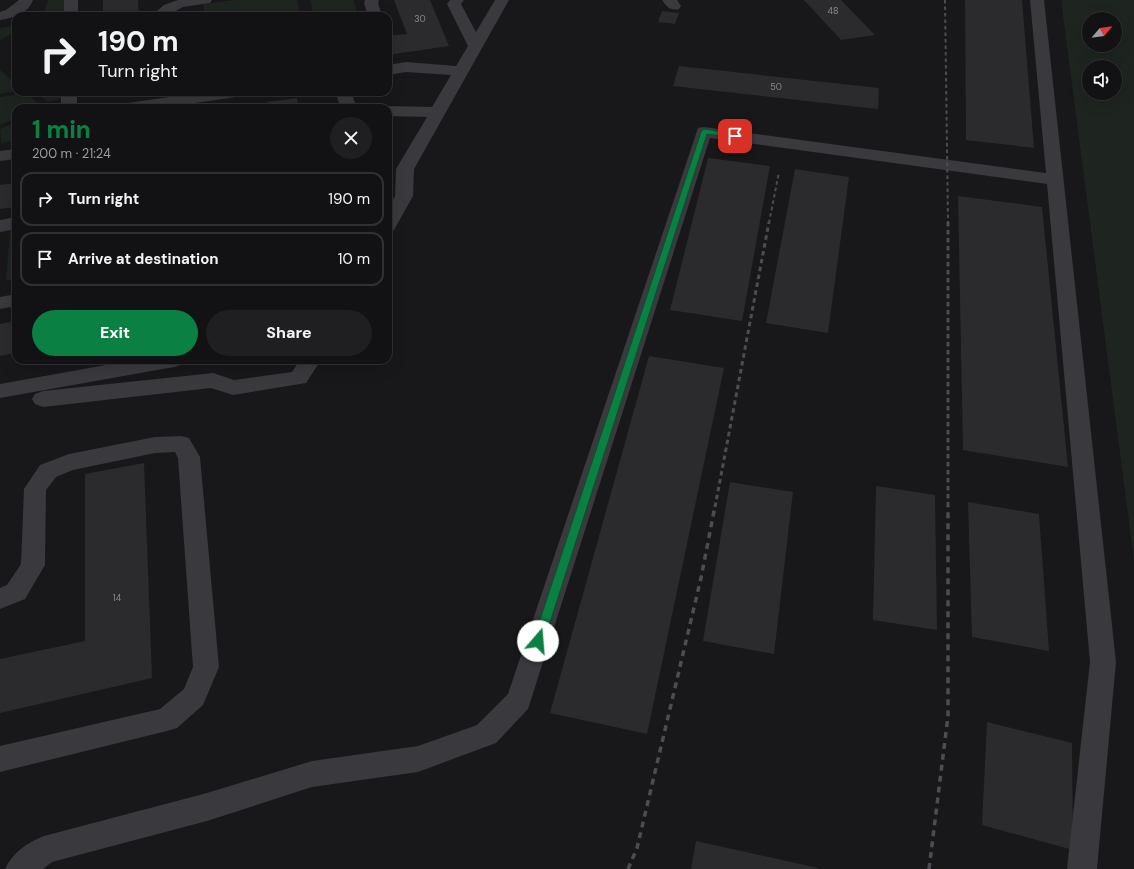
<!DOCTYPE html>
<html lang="en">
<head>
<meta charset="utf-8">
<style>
	:root { --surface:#121113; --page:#1f1f21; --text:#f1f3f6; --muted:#9c9da0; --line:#313133; --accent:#0b8043 }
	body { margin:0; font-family:"DM Sans",sans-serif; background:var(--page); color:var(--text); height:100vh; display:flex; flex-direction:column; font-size:15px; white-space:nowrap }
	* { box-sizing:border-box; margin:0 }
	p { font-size:13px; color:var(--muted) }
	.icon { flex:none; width:22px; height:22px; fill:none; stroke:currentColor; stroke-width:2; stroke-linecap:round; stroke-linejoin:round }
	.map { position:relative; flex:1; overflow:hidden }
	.side { position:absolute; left:12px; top:104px; width:380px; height:260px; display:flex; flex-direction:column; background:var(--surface); border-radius:12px; box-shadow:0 4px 16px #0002,0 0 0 1px var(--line) }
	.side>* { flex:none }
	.top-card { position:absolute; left:12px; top:12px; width:380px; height:84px; border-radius:12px; box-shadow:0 4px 16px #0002,0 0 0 1px var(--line); background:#121113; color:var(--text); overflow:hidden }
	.needle { width:26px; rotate:61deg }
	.fabs { position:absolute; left:1082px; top:12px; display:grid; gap:8px }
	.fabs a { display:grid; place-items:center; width:40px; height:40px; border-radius:50%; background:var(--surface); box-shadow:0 4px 16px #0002,0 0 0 1px var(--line); font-size:20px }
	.pin { position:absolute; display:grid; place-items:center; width:34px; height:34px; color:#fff; margin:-17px; border-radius:8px; box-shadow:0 2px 6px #0006 }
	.me { position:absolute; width:44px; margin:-22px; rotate:18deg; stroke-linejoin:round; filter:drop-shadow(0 0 3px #0008) }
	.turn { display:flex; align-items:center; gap:14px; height:84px; padding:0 20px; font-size:18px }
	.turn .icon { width:52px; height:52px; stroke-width:2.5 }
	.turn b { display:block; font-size:28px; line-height:34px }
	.round { display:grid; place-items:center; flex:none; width:42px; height:42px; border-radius:21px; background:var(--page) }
	.summary { display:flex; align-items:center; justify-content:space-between; height:68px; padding:0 20px }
	h1 { font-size:24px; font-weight:800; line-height:30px; color:var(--accent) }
	.primary-button { display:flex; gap:8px; margin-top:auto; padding:8px 20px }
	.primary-button a { flex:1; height:46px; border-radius:24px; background:var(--accent); color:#fff; font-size:16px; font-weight:800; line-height:46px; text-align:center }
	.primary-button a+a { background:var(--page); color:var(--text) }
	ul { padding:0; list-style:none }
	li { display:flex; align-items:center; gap:12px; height:54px; margin:0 8px 6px; padding:0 12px; border:2px solid var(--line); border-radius:12px }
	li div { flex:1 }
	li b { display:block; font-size:15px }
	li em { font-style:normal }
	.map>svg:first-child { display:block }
	.green { fill:#1e241f; fill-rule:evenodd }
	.building { fill:#2b2a2d }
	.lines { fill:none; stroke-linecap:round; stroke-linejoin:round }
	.minor { fill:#39393e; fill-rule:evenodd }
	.rail-far2 { stroke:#4c4c53; stroke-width:2; stroke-dasharray:3.5 3; stroke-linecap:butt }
	.rail-far1 { stroke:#4c4c53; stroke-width:3; stroke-dasharray:4.5 3.5; stroke-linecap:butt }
	.rail { stroke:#4c4c53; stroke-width:3.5; stroke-dasharray:6 5; stroke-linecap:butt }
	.route { fill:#0b8043; stroke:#07532c }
	.labels { text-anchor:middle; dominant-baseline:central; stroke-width:4; stroke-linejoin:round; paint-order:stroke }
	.number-label { font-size:9px; fill:#8a8c94 }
</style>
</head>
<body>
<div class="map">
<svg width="1134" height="869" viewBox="0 0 1134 869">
	<rect width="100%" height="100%" fill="#181719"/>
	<!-- green -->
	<path class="green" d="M 48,0 L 64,0 L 64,16 L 42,16 Z
		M 236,0 L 297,0 L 301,16 L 205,16 L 203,4 Z
		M 310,0 L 353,0 L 359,16 L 314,16 Z
		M 1061,0 L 1134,0 L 1134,561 ZM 1089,19 L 1115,19 L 1115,45 L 1089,45 ZM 1089,67 L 1115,67 L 1115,93 L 1089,93 Z
		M 16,17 L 16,32 L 0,40 L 0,28 L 12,26 L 13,20 Z
		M 0,70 L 16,84 L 16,91 L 0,94 Z
		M 35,92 L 62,92 L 62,98 L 48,102 Z
		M 20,94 L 29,95 L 41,106 L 39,108 L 16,108 L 16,118 L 0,125 L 0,97 Z
		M 16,122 L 16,141 L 1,143 L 0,129 Z
		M 16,228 L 16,279 L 6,281 L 10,229 Z"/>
	<!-- building -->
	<path class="building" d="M 103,0 L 138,0 L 139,16 L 103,16 Z
		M 394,0 L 430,0 L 449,46 L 388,55 L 388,36 L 407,34 Z
		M 804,0 L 841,0 L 875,35 L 841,40 Z
		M 965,0 L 1022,0 L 1034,148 L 966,140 Z
		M 662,11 L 679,13 L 675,24 L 658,22 Z
		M 679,66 L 879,88 L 878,109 L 673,86 Z
		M 297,98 L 299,108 L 268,108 L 267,102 Z
		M 708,158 L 770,166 L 742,321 L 670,310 Z
		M 795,169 L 849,177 L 828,333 L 766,323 Z
		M 16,183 L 16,207 L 0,209 L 0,185 Z
		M 958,196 L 1042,207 L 1068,467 L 963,450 Z
		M 16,321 L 16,353 L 0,356 L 0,324 Z
		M 649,356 L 724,368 L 647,734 L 550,713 Z
		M 144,463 L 152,678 L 0,713 L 0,659 L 85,641 L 85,474 Z
		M 730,482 L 793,492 L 774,654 L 703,641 Z
		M 876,486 L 935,495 L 937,630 L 873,620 Z
		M 968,502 L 1039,514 L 1049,651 L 972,637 Z
		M 987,722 L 1072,743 L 1073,850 L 982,825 Z
		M 696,841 L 818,868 L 818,869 L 691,869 Z"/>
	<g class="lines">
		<!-- minor -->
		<path class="minor" d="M 19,0 L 33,0 C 28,14 13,18 0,20 L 0,12 L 6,10 Z
			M 64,0 L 78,0 L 78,16 L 64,16 Z
			M 178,0 L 212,0 L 210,3 L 183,7 L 172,13 L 172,16 L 158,16 L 157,11 L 164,5 Z
			M 365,0 L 379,0 L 378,3 L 382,16 L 368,16 L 364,3 Z
			M 450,0 L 464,0 L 461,4 L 476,32 L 495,0 L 509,0 L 414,169 L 413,196 L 394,230 L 388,232 L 388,209 L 395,196 L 396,169 L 427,117 L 388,116 L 388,108 L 382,108 L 388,106 L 432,107 L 451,75 L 406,72 L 388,75 L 388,65 L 406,62 L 456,66 L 468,46 L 447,4 Z
			M 662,0 L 677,0 L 681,6 L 679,9 C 670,11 667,7 662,0 Z
			M 1030,0 L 1044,0 L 1116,662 L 1097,869 L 1067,869 L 1090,662 L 1047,184 L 710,138 L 528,709 L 496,743 L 418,772 L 312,787 L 207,821 L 52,862 L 43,869 L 5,869 C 12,853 28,842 44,836 L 207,793 L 312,761 L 418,746 L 477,725 L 508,694 L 698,128 L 704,127 L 1046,173 Z
			M 61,92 L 77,92 L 77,108 L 61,108 Z
			M 204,92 L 244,92 L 242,95 L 236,97 L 161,108 L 120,108 L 122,105 L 128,103 Z
			M 335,92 L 351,92 L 357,108 L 341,108 Z
			M 16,149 L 16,159 L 0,161 L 0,151 Z
			M 16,217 L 16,229 L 0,232 L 0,220 Z
			M 16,294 L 16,306 L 0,309 L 0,297 Z
			M 134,360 L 184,360 L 181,365 L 174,367 L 0,398 L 0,384 Z
			M 300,360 L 321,360 L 306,383 L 233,395 L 211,388 L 43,407 L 35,404 L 32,399 L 35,394 L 43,391 L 213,373 L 234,380 L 292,372 Z
			M 181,436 L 189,438 L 200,457 L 219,667 L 203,705 L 177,728 L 167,731 L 0,772 L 0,746 L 160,709 L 184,689 L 193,667 L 178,458 L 175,452 L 155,453 L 73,470 L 56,477 L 46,490 L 45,565 L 25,599 L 0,609 L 0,588 L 7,585 L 21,564 L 24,489 L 40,465 L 69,454 L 155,437 Z"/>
		<!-- rail-far2 -->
		<path class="rail-far2" d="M 945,0 L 948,223
			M 769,223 L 779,172"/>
		<!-- rail-far1 -->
		<path class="rail-far1" d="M 948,222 L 948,507
			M 715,507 L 769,222"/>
		<!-- rail -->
		<path class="rail" d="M 628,869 L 637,848 L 701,578 L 715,506
			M 929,869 L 948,716 L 948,506"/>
	</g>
	<!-- route -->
	<path class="route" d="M 704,129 L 735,134 L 738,136 L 735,138 L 707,134 L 544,641 L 542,644 L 538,645 L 534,644 L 533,641 L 701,132 Z"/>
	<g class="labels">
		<!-- number labels -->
		<g class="number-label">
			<text x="833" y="11">48</text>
			<text x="420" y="19">30</text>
			<text x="776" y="87">50</text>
			<text x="117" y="598">14</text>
		</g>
	</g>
</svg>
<div class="fabs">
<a><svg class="needle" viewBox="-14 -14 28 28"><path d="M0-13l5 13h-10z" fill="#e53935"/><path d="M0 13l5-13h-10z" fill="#9c9da0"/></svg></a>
<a><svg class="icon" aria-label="sound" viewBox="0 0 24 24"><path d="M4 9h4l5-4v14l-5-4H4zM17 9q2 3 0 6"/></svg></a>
</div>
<div class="pin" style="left:735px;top:136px;background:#d93025"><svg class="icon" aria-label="arrive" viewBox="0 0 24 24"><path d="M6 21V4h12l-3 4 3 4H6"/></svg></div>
<svg class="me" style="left:538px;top:641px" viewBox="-20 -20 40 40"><circle r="19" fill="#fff"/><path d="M0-13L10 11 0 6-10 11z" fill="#0b8043"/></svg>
<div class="top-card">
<div class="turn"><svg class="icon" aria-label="right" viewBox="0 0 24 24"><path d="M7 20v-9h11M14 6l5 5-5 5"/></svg><div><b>190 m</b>Turn right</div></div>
</div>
<section class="side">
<div class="summary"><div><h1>1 min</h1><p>200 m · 21:24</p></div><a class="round"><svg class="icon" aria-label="close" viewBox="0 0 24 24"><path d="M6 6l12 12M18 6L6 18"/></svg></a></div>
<ul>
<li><svg class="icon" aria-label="right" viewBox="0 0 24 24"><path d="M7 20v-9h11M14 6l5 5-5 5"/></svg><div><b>Turn right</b></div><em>190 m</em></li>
<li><svg class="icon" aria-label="arrive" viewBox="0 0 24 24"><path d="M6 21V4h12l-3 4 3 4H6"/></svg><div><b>Arrive at destination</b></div><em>10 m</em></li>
</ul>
<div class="primary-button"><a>Exit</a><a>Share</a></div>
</section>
</div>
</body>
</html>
